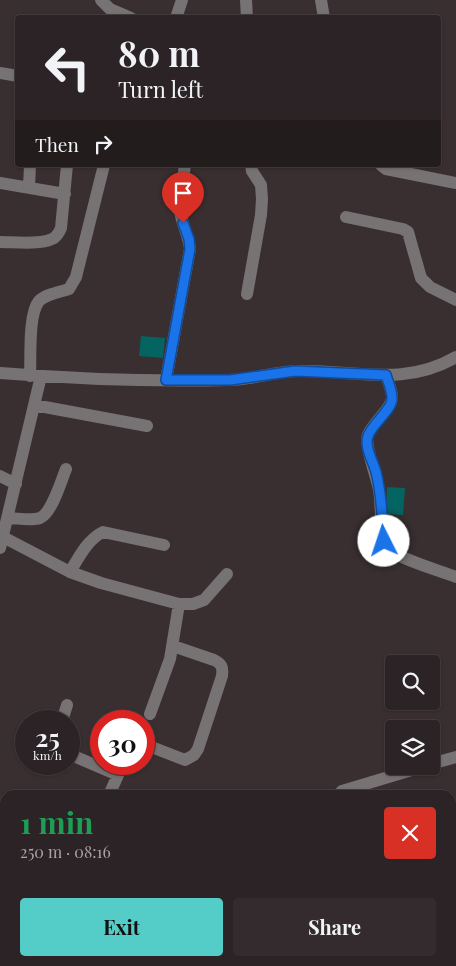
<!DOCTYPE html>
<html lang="en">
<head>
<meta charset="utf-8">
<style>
	:root { --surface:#2b2325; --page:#332b2d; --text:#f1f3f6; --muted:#a6a4a7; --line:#474042; --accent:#54cdc8 }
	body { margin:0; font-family:"Playfair Display",serif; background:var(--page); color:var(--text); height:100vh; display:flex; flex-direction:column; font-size:19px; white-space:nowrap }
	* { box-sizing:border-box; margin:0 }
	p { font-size:16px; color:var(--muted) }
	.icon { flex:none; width:28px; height:28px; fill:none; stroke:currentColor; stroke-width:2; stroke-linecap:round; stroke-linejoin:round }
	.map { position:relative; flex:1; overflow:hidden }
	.panel { position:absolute; left:0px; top:790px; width:456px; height:176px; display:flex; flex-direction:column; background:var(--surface); border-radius:15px 15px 0 0; box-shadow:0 1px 4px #0004,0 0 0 1px var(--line) }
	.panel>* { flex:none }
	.banner { position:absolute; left:15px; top:15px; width:426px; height:152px; border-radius:5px; box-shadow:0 1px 4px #0004,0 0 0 1px var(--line); background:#2b2325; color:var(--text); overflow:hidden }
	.fabs { position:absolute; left:385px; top:655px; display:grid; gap:10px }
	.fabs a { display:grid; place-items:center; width:55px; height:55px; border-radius:5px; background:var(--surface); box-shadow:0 1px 4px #0004,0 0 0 1px var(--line); font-size:25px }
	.speed { position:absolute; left:15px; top:710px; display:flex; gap:10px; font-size:25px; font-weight:700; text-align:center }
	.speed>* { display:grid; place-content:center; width:65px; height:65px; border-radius:50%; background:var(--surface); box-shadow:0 1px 4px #0004,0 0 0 1px var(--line); line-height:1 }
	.speed small { font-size:12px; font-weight:400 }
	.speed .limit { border:8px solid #d22; background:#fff; color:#111 }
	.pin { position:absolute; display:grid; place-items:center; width:42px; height:42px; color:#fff; margin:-51px -21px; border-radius:50% 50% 50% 0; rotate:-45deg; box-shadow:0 0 5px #0007 }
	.pin .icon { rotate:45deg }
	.me { position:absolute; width:55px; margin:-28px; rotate:356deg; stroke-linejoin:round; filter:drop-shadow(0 0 4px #0008) }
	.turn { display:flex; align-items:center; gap:18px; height:105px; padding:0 20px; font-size:22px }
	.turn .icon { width:65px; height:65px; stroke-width:2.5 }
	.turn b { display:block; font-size:35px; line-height:42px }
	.then { display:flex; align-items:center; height:48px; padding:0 20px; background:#0003; gap:10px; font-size:19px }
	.round { display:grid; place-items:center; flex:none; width:52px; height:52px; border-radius:5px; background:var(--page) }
	.overview { display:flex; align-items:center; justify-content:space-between; height:85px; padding:0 20px }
	h1 { font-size:30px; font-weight:700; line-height:38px; color:#1e9e55 }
	.primary-button { display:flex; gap:10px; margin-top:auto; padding:10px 20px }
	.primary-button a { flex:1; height:58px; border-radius:5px; background:var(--accent); color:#111; font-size:20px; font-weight:700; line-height:58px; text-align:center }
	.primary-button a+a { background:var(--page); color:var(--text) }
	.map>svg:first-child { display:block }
	.building { fill:#046461 }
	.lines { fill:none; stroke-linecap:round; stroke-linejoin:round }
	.minor { stroke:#777273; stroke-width:12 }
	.route-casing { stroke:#114b97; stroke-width:12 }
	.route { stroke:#1a73e8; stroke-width:9 }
</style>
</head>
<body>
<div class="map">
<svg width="456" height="966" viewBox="0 0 456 966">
	<rect width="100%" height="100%" fill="#392f31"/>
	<!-- building -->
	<path class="building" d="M 141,336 L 165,338 L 163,358 L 139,356 Z
		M 387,487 L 405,488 L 403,515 L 386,514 Z"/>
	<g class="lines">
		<!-- minor -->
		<path class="minor" d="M 101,0 L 110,9 L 131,18
			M 246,0 L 247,18
			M 321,0 L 324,18
			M 176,18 L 182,0
			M 0,73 L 18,76
			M 381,165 L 386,169 L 456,183
			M 0,183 L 65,194
			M 29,188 L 30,165
			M 346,217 L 403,229 L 408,232 L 421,278 L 430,287 L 456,300
			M 0,242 C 13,242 40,245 52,239 C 57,237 59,233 61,228 L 67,165
			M 247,294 L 261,215 L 262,199 L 261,185 L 252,171 L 251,165
			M 0,373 C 76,379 152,382 228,380 C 251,380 273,372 296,371 C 353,369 403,388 456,357
			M 386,375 C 388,382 392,390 392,397 C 393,408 372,423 368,435 C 364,444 377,478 379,490 C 382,505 379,539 389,549 C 399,559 441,571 456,577
			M 30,376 C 31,358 28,314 39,301 C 46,294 60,292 69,289 L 76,277 L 104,165
			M 166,380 L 190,249 C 189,235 181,223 180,210 C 179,195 183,180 185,165
			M 34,405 L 147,426
			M 0,476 L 16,484
			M 8,518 C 17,518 31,521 40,518 C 52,513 61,481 66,469
			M 3,537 L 70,572 L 101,583 L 179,604 L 193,604 L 204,600 L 227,574
			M 0,548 L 41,376
			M 70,572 C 79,557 87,540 103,532 L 164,545
			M 150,714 L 170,659 L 179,604
			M 62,721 L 67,705
			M 144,744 L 185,760 L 194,755 L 198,749 L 222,676 C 223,667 222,664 214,660 L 173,646
			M 69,754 L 118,775
			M 431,764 L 456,757
			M 109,795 L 123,764
			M 338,795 L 342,791 L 425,766
			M 0,881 L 5,884
			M 0,937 L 5,937
			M 84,961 L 87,966
			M 221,961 L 227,966
			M 5,966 L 5,961"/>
	</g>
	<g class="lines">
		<!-- route casing -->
		<g class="route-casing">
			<path id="route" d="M 183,223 L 189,239 L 190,249 L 166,380 L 230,380 L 295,371 L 386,375 C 388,382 392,390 392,398 C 393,409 372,424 368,436 C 364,447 373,461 376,472 C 382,495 382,518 384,541"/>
		</g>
		<!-- route -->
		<use href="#route" class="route"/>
	</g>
</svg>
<div class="fabs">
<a><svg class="icon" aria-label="search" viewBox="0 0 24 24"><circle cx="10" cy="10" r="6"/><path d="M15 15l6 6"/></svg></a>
<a><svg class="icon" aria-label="layers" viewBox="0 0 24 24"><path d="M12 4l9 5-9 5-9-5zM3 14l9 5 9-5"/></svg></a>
</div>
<div class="speed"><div>25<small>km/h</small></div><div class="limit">30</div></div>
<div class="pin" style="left:183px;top:223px;background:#d93025"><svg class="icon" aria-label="arrive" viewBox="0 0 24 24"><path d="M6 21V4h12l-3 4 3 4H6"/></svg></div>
<svg class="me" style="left:384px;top:541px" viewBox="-20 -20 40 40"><circle r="19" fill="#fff"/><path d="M0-13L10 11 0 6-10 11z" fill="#1a73e8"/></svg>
<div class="banner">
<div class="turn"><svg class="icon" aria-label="left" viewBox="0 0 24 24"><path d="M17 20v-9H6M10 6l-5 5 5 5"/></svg><div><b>80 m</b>Turn left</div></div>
<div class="then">Then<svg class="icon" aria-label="right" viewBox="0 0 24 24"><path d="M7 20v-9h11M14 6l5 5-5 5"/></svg></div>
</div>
<section class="panel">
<div class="overview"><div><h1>1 min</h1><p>250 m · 08:16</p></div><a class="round" style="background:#d93025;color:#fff"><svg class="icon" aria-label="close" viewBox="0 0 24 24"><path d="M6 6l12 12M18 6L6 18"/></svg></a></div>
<div class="primary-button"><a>Exit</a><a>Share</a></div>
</section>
</div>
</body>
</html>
